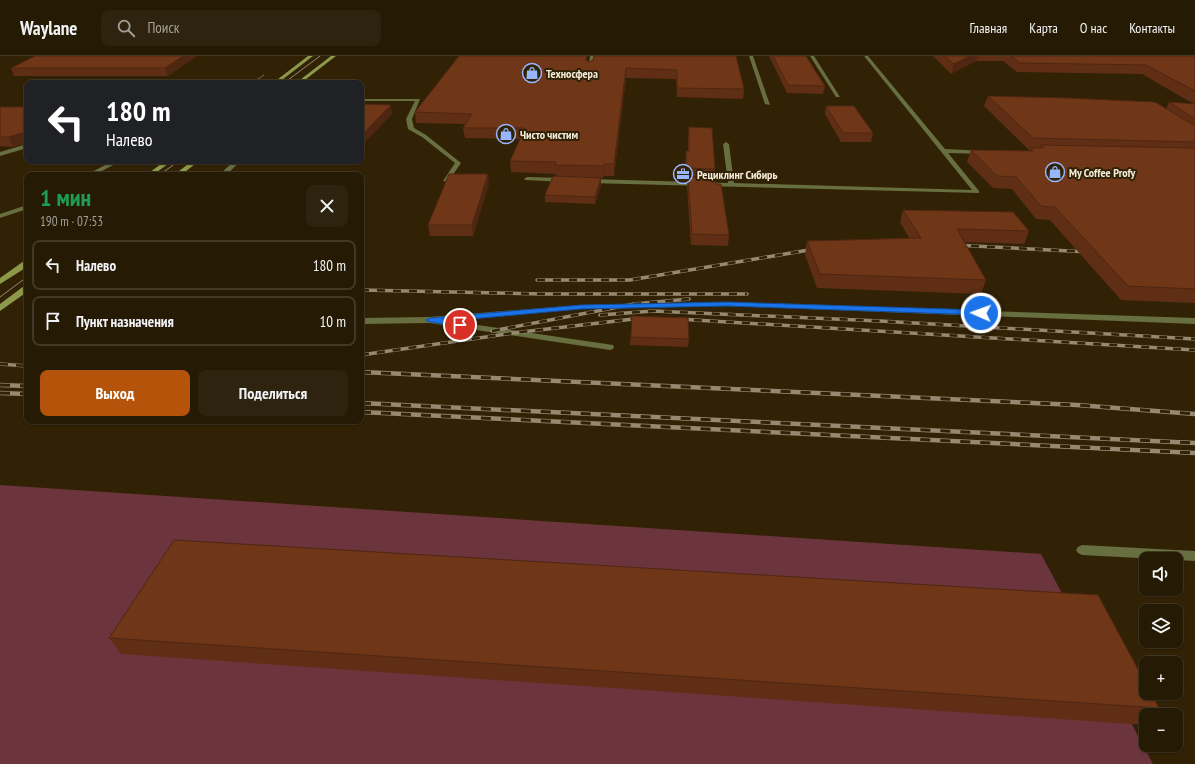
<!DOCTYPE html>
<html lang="ru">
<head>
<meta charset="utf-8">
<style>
	:root { --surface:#251a04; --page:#2d230e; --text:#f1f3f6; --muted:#a3a19a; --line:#423826; --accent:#b45309 }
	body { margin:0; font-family:"PT Sans Narrow",sans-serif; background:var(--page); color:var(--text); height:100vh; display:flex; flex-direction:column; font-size:15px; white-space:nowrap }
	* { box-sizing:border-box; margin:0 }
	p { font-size:13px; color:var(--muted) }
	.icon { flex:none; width:22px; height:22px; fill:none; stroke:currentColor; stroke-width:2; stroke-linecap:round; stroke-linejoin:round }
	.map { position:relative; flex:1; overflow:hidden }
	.details { position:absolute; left:24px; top:116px; width:340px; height:252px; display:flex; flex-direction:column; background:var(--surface); border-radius:8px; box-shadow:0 1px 3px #0004,0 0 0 1px var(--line) }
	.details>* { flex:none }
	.guide { position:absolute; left:24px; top:24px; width:340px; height:84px; border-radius:8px; box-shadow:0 1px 3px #0004,0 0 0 1px var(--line); background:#202124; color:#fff; overflow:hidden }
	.tools { position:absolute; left:1139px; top:496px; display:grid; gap:8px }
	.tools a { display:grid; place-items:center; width:44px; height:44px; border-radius:8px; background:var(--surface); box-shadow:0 1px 3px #0004,0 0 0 1px var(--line); font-size:20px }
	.pin { position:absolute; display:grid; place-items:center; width:34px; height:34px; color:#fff; margin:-17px; border:2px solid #fff; border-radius:50%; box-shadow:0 1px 4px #0007 }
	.me { position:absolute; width:44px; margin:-22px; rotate:272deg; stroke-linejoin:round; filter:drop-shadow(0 0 3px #0008) }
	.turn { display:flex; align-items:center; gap:14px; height:84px; padding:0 16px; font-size:18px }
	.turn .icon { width:52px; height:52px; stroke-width:2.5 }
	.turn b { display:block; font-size:28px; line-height:34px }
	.round { display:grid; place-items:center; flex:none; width:42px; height:42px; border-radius:8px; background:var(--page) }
	.head { display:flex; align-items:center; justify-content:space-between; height:68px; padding:0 16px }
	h1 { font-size:24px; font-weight:700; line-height:30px; color:#1e9e55 }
	.action { display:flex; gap:8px; margin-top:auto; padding:8px 16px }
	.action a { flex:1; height:46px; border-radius:8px; background:var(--accent); color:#fff; font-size:16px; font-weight:700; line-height:46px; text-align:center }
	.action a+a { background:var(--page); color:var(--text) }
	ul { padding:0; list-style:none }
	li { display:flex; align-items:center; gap:12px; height:50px; margin:0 8px 6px; padding:0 8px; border:2px solid var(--line); border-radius:8px }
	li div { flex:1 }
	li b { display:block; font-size:15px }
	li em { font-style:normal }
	header { display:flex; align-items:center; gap:24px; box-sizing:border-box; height:56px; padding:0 20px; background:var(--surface); border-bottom:1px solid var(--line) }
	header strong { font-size:19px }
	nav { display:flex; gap:22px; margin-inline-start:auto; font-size:14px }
	.search { width:280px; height:36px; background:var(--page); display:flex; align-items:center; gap:10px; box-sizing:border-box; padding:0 14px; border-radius:8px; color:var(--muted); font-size:15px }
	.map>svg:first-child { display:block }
	.green { fill:#6c353e }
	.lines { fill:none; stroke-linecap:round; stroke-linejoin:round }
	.path { stroke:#9a8e78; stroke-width:1; stroke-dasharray:2 1; stroke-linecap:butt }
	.lane { fill:#676e3f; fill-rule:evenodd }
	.secondary { fill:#8d984a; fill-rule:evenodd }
	.tram { stroke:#958972; stroke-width:1 }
	.rail-far1-casing { stroke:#958972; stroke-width:3.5 }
	.rail-casing { stroke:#958972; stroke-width:4.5 }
	.rail-far1 { stroke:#312205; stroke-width:2.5; stroke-dasharray:8; stroke-linecap:butt }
	.rail { stroke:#312205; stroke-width:3; stroke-dasharray:10; stroke-linecap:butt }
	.wall { fill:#602e15 }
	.shaded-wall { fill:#4e2611 }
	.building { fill:#703618; stroke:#4e2611 }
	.route { fill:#1a73e8; stroke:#114b97 }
	.labels { text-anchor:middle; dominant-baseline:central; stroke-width:4; stroke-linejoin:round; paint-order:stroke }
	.far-poi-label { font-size:12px; font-weight:bold; fill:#f5ecdb; stroke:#312205; text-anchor:start }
</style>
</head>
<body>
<header>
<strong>Waylane</strong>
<div class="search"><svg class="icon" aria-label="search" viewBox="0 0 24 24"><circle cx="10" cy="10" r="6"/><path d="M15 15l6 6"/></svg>Поиск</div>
<nav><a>Главная</a><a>Карта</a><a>О нас</a><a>Контакты</a></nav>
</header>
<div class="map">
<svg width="1195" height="708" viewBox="0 0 1195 708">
	<rect width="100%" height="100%" fill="#312205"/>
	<!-- green -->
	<path class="green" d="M 0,429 L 1041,498 L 1153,708 L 0,708 Z"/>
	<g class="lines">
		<!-- path -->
		<path class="path" d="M 252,27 L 264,19"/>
		<!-- lane -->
		<path class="lane" d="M 590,0 L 594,0 L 592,13 L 590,14 L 588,13 Z
			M 749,0 L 753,0 L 770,49 L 765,48 Z
			M 810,0 L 814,0 L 840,41 L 836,41 Z
			M 864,0 L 868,0 L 945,93 L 985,95 L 986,96 L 983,98 L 948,97 L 979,135 L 979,137 L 589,127 L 586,125 L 589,123 L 728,127 L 723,88 L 726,86 L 729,88 L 734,127 L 972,134 Z
			M 361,43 L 420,43 L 412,63 L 414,72 L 426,79 L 461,107 L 448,126 L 443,125 L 455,107 L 422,81 L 408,73 L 406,63 L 415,45 L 361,45 Z
			M 27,88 L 27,92 L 0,100 L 0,96 Z
			M 113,105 L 121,105 L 94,119 L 86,119 Z
			M 234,105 L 241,105 L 226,119 L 219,119 Z
			M 527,121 L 565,122 L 568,124 L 565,126 L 525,124 L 524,123 Z
			M 27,149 L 27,153 L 0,162 L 0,158 Z
			M 727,246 L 1195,262 L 1195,268 L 727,250 L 581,253 L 451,265 L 613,289 L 614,291 L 613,293 L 610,294 L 429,267 L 361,268 L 361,262 L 429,261 L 581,249 Z
			M 1082,489 L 1195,495 L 1195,505 L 1082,499 L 1078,497 L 1076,494 L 1078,491 Z"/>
		<!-- secondary -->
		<path class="secondary" d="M 308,0 L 313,0 L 278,27 L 273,27 Z
			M 331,0 L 336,0 L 301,27 L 296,27 Z
			M 165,105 L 172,105 L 153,119 L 146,119 Z
			M 192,105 L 199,105 L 181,119 L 174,119 Z
			M 24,205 L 27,205 L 27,211 L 0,228 L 0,222 Z
			M 24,230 L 27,230 L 27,236 L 0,255 L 0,248 Z"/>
		<!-- tram -->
		<path class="tram" d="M 284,27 L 320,0
			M 159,119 L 179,105
			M 0,241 L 27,221"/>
		<!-- rail-far1 casing -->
		<g class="rail-far1-casing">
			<path id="rail-far1" d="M 955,189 L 1089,196
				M 537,224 L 630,224 L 815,193
				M 361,234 L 543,238 L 747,238
				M 600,259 L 653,255 L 880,265 L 1195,283
				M 678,263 L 1195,294
				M 492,275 L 634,248 L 689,243
				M 361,299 L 513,277 L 642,262
				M 0,308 L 27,310"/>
		</g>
		<!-- rail casing -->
		<g class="rail-casing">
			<path id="rail" d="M 361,316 L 1077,349 L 1195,358
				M 0,329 L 27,330
				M 0,337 L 27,338
				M 361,347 L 1195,387
				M 361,356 L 1195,397"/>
		</g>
		<!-- rail-far1 -->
		<use href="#rail-far1" class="rail-far1"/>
		<!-- rail -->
		<use href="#rail" class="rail"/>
	</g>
	<!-- wall -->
	<path class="wall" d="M 197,0 L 168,20 L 14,20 L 11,12 Z
		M 736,0 L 744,33 L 743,43 L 677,41 L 676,23 L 626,22 L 614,120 L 604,120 L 603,122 L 556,120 L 556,118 L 511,116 L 510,105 L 520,83 L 465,82 L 463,72 L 466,68 L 416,67 L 415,56 L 588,5 L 589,6 Z
		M 769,0 L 806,0 L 825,30 L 823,38 L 787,37 Z
		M 933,0 L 1195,0 L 1195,247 L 1121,244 L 1050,164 L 1036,163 L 1012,133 L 993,132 L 967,106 L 971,94 L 1029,95 L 1029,94 L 984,50 L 988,40 L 1166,53 L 1169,46 L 1194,48 L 1142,18 L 1017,16 L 1003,5 L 976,5 L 951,18 Z
		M 826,50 L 873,77 L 871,86 L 841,86 L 825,58 Z
		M 0,51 L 27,51 L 27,88 L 27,87 L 13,91 L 0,90 Z
		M 689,71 L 715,113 L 714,122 L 729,179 L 728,190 L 691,189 L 687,131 L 687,124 L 686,124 L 685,107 L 686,95 L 688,95 L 688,83 Z
		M 601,122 L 601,129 L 595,148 L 545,146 L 545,139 Z
		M 489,128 L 473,180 L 430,180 L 428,169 Z
		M 903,154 L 1029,175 L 1024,188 L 964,186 L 986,224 L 981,238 L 817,232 L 805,199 L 807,185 L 909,182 L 900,166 Z
		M 632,260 L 689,283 L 688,291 L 630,289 Z
		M 109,582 L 1159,652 L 1153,659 L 1146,659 L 1146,667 L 1145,669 L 121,598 Z"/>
	<!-- shaded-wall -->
	<path class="shaded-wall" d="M 183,0 L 197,0 L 168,20 L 165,12 Z
		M 970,0 L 977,0 L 976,5 L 951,18 L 954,8 Z
		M 626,12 L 626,22 L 614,120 L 614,108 Z
		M 391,49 L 392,58 L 361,91 L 361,80 Z
		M 22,77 L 27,87 L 13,91 L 9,81 Z
		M 604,108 L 604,120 L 603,122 L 604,110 Z
		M 488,118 L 489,128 L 473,180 L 472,169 Z
		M 601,122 L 601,129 L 595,148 L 595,141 Z"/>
	<!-- building -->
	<path class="building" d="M 35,0 L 183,0 L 165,12 L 11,12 Z
		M 459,0 L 587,0 L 586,4 L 589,6 L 593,4 L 594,0 L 736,0 L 744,33 L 677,32 L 677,14 L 626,12 L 614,108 L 604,108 L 604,110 L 555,109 L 556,106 L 510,105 L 525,72 L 463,72 L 472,58 L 415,56 Z
		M 773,0 L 806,0 L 825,30 L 788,29 Z
		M 945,0 L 970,0 L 954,8 Z
		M 1011,0 L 1195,0 L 1194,2 L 1195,3 L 1195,35 L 1146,9 L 1020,7 Z
		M 988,40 L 1068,42 L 1155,46 L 1195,70 L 1195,86 L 1033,82 Z
		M 1169,46 L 1195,48 L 1195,63 Z
		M 361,48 L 391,49 L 361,80 Z
		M 826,50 L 854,50 L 873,77 L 843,77 Z
		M 0,51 L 27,51 L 27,82 L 24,82 L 22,77 L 9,81 L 0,81 Z
		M 689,71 L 712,72 L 715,113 L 687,112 L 686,95 L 689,95 Z
		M 1040,89 L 1195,92 L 1195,233 L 1128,230 L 1055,151 L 1041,150 L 1016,121 L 997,120 L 971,94 L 1033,95 L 1030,92 L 1044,92 Z
		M 449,118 L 488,118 L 472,169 L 428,169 Z
		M 553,120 L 601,122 L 595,141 L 545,139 Z
		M 688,121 L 715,122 L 716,128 L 721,128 L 729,179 L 692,178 Z
		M 903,154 L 1013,156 L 1029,175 L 957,173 L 986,224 L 820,218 L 807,185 L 921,182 Z
		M 632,260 L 688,262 L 689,283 L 631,281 Z
		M 174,484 L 1098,539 L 1146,628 L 1146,637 L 1151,637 L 1159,652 L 109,582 Z"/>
	<!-- route -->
	<path class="route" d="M 727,246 L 981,254 L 985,257 L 981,259 L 727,250 L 581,253 L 449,265 L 462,267 L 464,269 L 460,271 L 430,266 L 426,264 L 430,262 L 581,249 Z"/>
	<!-- icons -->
	<defs>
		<g id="shop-ring" transform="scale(1)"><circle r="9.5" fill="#312205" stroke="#97b6fd" stroke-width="1.5"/><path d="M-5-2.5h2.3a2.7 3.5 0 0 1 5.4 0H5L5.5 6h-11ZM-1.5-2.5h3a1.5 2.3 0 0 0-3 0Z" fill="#97b6fd"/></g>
		<g id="office-ring" transform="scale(1)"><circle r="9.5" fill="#312205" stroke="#97b6fd" stroke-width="1.5"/><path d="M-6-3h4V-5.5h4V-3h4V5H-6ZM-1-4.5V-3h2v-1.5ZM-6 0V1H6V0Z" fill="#97b6fd"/></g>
	</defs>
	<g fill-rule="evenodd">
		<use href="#shop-ring" x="532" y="17"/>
		<use href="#shop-ring" x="506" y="78"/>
		<use href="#shop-ring" x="1055" y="116"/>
		<use href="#office-ring" x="683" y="118"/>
	</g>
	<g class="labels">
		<!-- far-poi labels -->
		<g class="far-poi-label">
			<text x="546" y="17">Техносфера</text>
			<text x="520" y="78">Чисто чистим</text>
			<text x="1069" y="116">My Coffee Profy</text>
			<text x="697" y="118">Рециклинг Сибирь</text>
		</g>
	</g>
</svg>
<div class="tools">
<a><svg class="icon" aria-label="sound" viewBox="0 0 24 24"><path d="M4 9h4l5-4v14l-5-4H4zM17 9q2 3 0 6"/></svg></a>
<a><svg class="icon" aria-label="layers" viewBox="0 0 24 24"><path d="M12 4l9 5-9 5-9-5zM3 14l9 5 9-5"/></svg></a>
<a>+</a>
<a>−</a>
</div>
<div class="pin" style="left:460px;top:269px;background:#d93025"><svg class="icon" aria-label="arrive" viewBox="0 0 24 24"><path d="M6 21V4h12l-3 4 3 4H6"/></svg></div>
<svg class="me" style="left:981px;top:257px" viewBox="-20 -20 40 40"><circle r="17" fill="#1a73e8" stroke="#fff" stroke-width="3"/><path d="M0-11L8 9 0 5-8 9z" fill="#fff"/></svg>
<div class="guide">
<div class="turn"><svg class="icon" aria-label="left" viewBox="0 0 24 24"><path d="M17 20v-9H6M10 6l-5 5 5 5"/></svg><div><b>180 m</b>Налево</div></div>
</div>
<section class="details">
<div class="head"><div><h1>1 мин</h1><p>190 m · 07:53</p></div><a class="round"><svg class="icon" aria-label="close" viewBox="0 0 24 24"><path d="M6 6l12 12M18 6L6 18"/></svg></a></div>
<ul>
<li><svg class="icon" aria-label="left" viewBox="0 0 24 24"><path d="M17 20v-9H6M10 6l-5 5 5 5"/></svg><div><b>Налево</b></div><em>180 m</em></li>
<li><svg class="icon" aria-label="arrive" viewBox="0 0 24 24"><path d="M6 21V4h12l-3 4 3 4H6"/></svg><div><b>Пункт назначения</b></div><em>10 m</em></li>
</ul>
<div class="action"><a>Выход</a><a>Поделиться</a></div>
</section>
</div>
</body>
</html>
